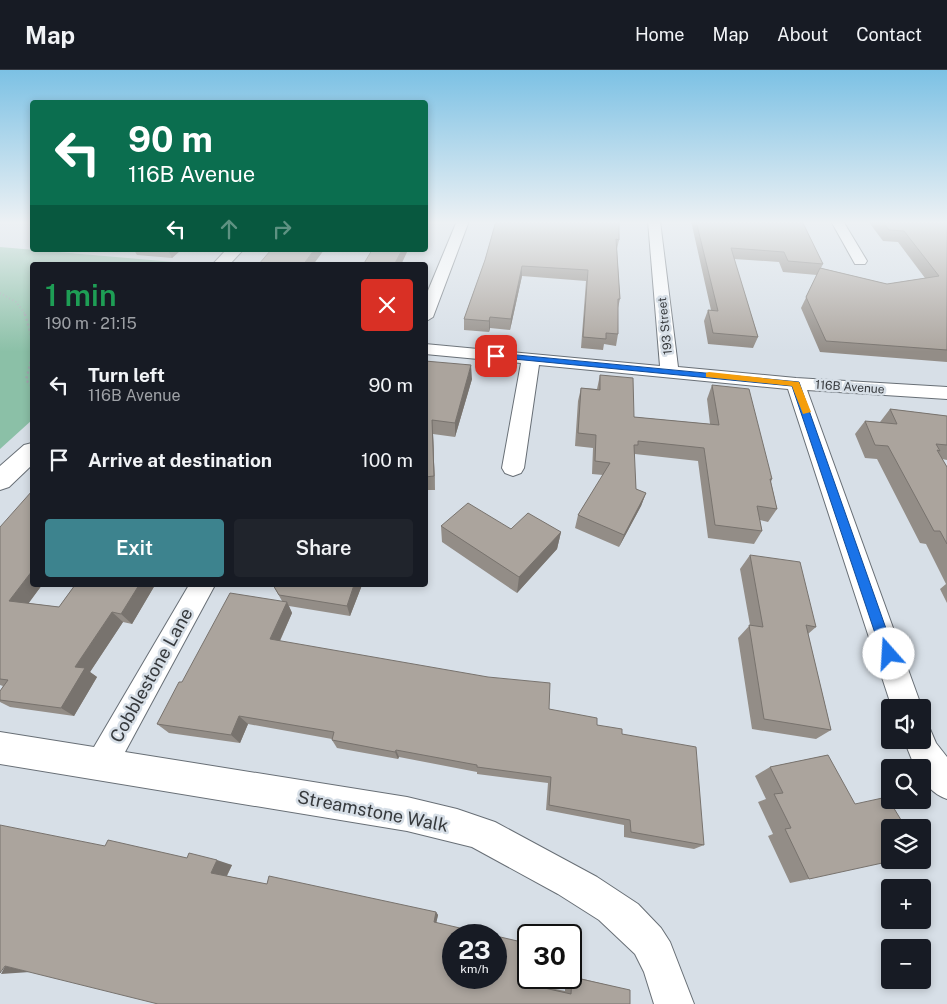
<!DOCTYPE html>
<html lang="en">
<head>
<meta charset="utf-8">
<style>
	:root { --surface:#171b24; --page:#20242c; --text:#f1f3f6; --muted:#9ea1a6; --line:#363941; --accent:#3d838e }
	body { margin:0; font-family:"Public Sans",sans-serif; background:var(--page); color:var(--text); height:100vh; display:flex; flex-direction:column; font-size:19px; white-space:nowrap }
	* { box-sizing:border-box; margin:0 }
	p { font-size:16px; color:var(--muted) }
	.icon { flex:none; width:28px; height:28px; fill:none; stroke:currentColor; stroke-width:2; stroke-linecap:round; stroke-linejoin:round }
	.map { position:relative; flex:1; overflow:hidden }
	.drawer { position:absolute; left:30px; top:192px; width:398px; height:325px; display:flex; flex-direction:column; background:var(--surface); border-radius:5px; box-shadow:0 2px 8px #0003 }
	.drawer>* { flex:none }
	.top-card { position:absolute; left:30px; top:30px; width:398px; height:152px; border-radius:5px; box-shadow:0 2px 8px #0003; background:#0b6e4f; color:#fff; overflow:hidden }
	.buttons { position:absolute; left:881px; top:629px; display:grid; gap:10px }
	.buttons a { display:grid; place-items:center; width:50px; height:50px; border-radius:5px; background:var(--surface); box-shadow:0 2px 8px #0003; font-size:25px }
	.speed { position:absolute; left:442px; top:854px; display:flex; gap:10px; font-size:25px; font-weight:700; text-align:center }
	.speed>* { display:grid; place-content:center; width:65px; height:65px; border-radius:50%; background:var(--surface); box-shadow:0 2px 8px #0003; line-height:1 }
	.speed small { font-size:12px; font-weight:400 }
	.speed .limit { border:2px solid #111; border-radius:8px; background:#fff; color:#111 }
	.pin { position:absolute; display:grid; place-items:center; width:42px; height:42px; color:#fff; margin:-21px; border-radius:10px; box-shadow:0 2px 8px #0006 }
	.me { position:absolute; width:55px; margin:-28px; rotate:341deg; stroke-linejoin:round; filter:drop-shadow(0 0 4px #0008) }
	.turn { display:flex; align-items:center; gap:18px; height:105px; padding:0 15px; font-size:22px }
	.turn .icon { width:65px; height:65px; stroke-width:2.5 }
	.turn b { display:block; font-size:35px; line-height:42px }
	.lanes { display:flex; align-items:center; height:48px; padding:0 15px; background:#0003; justify-content:center; gap:25px; direction:ltr }
	.lanes .off { opacity:.35 }
	.round { display:grid; place-items:center; flex:none; width:52px; height:52px; border-radius:5px; background:var(--page) }
	.summary { display:flex; align-items:center; justify-content:space-between; height:85px; padding:0 15px }
	h1 { font-size:30px; font-weight:600; line-height:38px; color:#1e9e55 }
	.action { display:flex; gap:10px; margin-top:auto; padding:10px 15px }
	.action a { flex:1; height:58px; border-radius:5px; background:var(--accent); color:#fff; font-size:20px; font-weight:600; line-height:58px; text-align:center }
	.action a+a { background:var(--page); color:var(--text) }
	ul { padding:0; list-style:none }
	li { display:flex; align-items:center; gap:15px; height:75px; padding:0 15px }
	li div { flex:1 }
	li b { display:block; font-size:19px }
	li em { font-style:normal }
	header { display:flex; align-items:center; gap:30px; box-sizing:border-box; height:70px; padding:0 25px; background:var(--surface); border-bottom:1px solid var(--line) }
	header strong { font-size:24px }
	nav { display:flex; gap:28px; margin-inline-start:auto; font-size:18px }
	.map>svg:first-child { display:block }
	.green { fill:#8bc0a7 }
	.lines { fill:none; stroke-linecap:round; stroke-linejoin:round }
	.street-casing { stroke:#686f76; stroke-width:2 }
	.secondary-casing { stroke:#686f76; stroke-width:2 }
	.path-far1 { stroke:#a1a7ae; stroke-width:2; stroke-dasharray:1 2.5; stroke-linecap:butt }
	.path { stroke:#a1a7ae; stroke-width:2.5; stroke-dasharray:2 3; stroke-linecap:butt }
	.street { fill:#fff; fill-rule:evenodd }
	.secondary { fill:#fff; fill-rule:evenodd }
	.wall { fill:#938d87 }
	.shaded-wall { fill:#78736e }
	.building { fill:#aba49d; stroke:#78736e }
	.route { fill:#1a73e8; stroke:#114b97 }
	.slow { fill:#f59e0b }
	.labels { text-anchor:middle; dominant-baseline:central; stroke-width:5; stroke-linejoin:round; paint-order:stroke }
	.far-street-label { font-size:12px; fill:#36393c; stroke:#d7dfe7 }
	.near-street-label { font-size:18px; fill:#36393c; stroke:#d7dfe7 }
</style>
</head>
<body>
<header>
<strong>Map</strong>
<nav><a>Home</a><a>Map</a><a>About</a><a>Contact</a></nav>
</header>
<div class="map">
<svg width="947" height="934" viewBox="0 0 947 934">
	<rect width="100%" height="100%" fill="#d7dfe7"/>
	<!-- green -->
	<path class="green" d="M 0,177 L 197,194 L 32,195 L 32,350 L 0,379 Z"/>
	<g class="lines">
		<!-- street casing -->
		<g class="street-casing">
			<path id="street" d="M 457,151 L 469,151 L 433,247 L 425,252 L 425,228 Z
				M 648,151 L 660,151 L 678,297 L 796,308 L 947,317 L 947,329 L 807,320 L 922,638 L 892,638 L 788,319 L 539,295 L 524,398 L 521,403 L 513,406 L 505,403 L 502,398 L 521,293 L 425,284 L 425,274 L 660,296 Z
				M 831,151 L 843,151 L 867,191 L 865,194 L 855,194 Z
				M 189,515 L 215,515 L 125,682 L 407,727 L 457,739 L 495,752 L 597,807 L 638,834 L 661,858 L 670,872 L 694,934 L 654,934 L 644,902 L 635,884 L 599,850 L 558,824 L 472,777 L 407,761 L 0,694 L 0,662 L 94,677 Z
				M 922,656 L 930,659 L 936,673 L 947,687 L 947,729 C 933,724 922,713 922,698 L 916,698 L 914,695 L 904,670 L 922,670 Z"/>
		</g>
		<!-- secondary casing -->
		<g class="secondary-casing">
			<path id="secondary" d="M 226,180 L 243,180 L 229,195 L 212,195 Z
				M 32,373 L 32,395 L 9,417 L 0,420 L 0,396 L 24,375 Z"/>
		</g>
		<!-- path-far1 -->
		<path class="path-far1" d="M 0,223 L 16,232 L 26,245"/>
		<!-- path -->
		<path class="path" d="M 25,244 L 32,268
			M 32,287 L 26,310 L 32,317"/>
		<!-- street -->
		<use href="#street" class="street"/>
		<!-- secondary -->
		<use href="#secondary" class="secondary"/>
	</g>
	<!-- wall -->
	<path class="wall" d="M 496,151 L 619,170 L 617,179 L 620,229 L 618,238 L 618,264 L 616,276 L 604,274 L 603,280 L 581,278 L 586,211 L 522,206 L 510,260 L 490,258 L 489,262 L 464,260 L 464,249 L 485,190 Z
		M 691,151 L 802,151 L 823,194 L 821,198 L 887,214 L 925,208 L 898,172 L 883,171 L 868,151 L 947,151 L 947,292 L 820,282 L 801,238 L 817,205 L 783,202 L 779,192 L 734,189 L 758,267 L 753,278 L 708,274 L 704,251 L 708,240 L 711,240 Z
		M 134,180 L 181,180 L 172,188 L 137,185 Z
		M 425,291 L 472,309 L 455,367 L 433,364 L 435,420 L 425,420 Z
		M 600,305 L 634,347 L 710,354 L 707,329 L 712,315 L 772,409 L 771,412 L 777,439 L 768,452 L 760,450 L 762,461 L 754,474 L 708,468 L 698,391 L 635,384 L 634,387 L 636,419 L 646,423 L 641,436 L 619,477 L 575,458 L 578,445 L 603,405 L 592,404 L 593,378 L 575,376 L 578,331 L 581,318 L 597,319 Z
		M 890,339 L 947,346 L 947,390 L 942,389 L 947,397 L 947,533 L 940,519 L 946,514 L 926,474 L 920,473 L 877,389 L 865,388 L 855,364 L 865,351 L 880,352 Z
		M 441,456 L 511,459 L 561,462 L 557,479 L 517,523 L 442,472 Z
		M 0,457 L 32,515 L 42,515 L 28,533 L 59,537 L 75,515 L 155,515 L 132,554 L 123,552 L 90,602 L 97,607 L 74,646 L 10,637 L 0,632 L 0,621 L 3,616 L 0,615 Z
		M 750,485 L 816,557 L 808,564 L 831,660 L 816,669 L 752,659 L 738,568 L 750,555 L 740,499 Z
		M 273,515 L 362,515 L 350,546 L 289,536 L 292,543 L 280,571 L 549,639 L 597,655 L 622,664 L 704,775 L 694,779 L 624,767 L 624,755 L 546,740 L 548,713 L 477,704 L 477,702 L 399,687 L 398,689 L 337,678 L 332,670 L 332,669 L 248,654 L 240,673 L 169,663 L 157,654 L 182,612 L 282,531 Z
		M 828,685 L 809,809 L 790,813 L 768,766 L 773,764 L 758,732 L 766,729 L 755,706 L 770,697 Z
		M 105,776 L 232,795 L 227,806 L 267,814 L 436,842 L 438,845 L 436,853 L 522,912 L 565,921 L 565,908 L 571,908 L 571,906 L 620,918 L 630,934 L 158,934 Z"/>
	<!-- shaded-wall -->
	<path class="shaded-wall" d="M 168,180 L 181,180 L 172,188 Z
		M 314,180 L 324,180 L 313,195 L 303,195 Z
		M 402,180 L 408,180 L 401,195 L 394,195 Z
		M 522,196 L 522,206 L 510,260 L 511,249 Z
		M 490,247 L 490,258 L 489,262 L 489,251 Z
		M 471,295 L 472,309 L 455,367 L 455,353 Z
		M 432,350 L 433,364 L 435,420 L 434,406 Z
		M 646,423 L 641,436 L 619,477 L 624,465 Z
		M 561,462 L 557,479 L 517,523 L 519,507 Z
		M 32,501 L 32,515 L 42,515 L 23,541 L 9,531 Z
		M 139,515 L 155,515 L 132,554 L 121,544 Z
		M 354,515 L 362,515 L 350,546 L 347,536 Z
		M 287,532 L 292,543 L 276,579 L 270,569 Z
		M 112,542 L 123,552 L 90,602 L 97,607 L 74,646 L 61,638 L 75,597 Z
		M 239,646 L 248,654 L 240,673 L 231,665 Z
		M 396,680 L 399,687 L 398,689 L 395,682 Z
		M 217,790 L 232,795 L 226,807 L 211,803 Z
		M 436,842 L 438,845 L 436,854 L 434,852 Z
		M 5,896 L 30,902 L 1,904 Z"/>
	<!-- building -->
	<path class="building" d="M 496,151 L 619,151 L 619,170 L 616,169 L 620,229 L 618,229 L 618,264 L 606,263 L 606,269 L 583,267 L 588,200 L 522,196 L 511,249 L 490,247 L 489,251 L 464,249 L 485,190 Z
		M 696,151 L 802,151 L 823,194 L 788,191 L 784,182 L 731,178 L 758,267 L 713,263 L 708,240 L 718,241 Z
		M 882,151 L 947,151 L 947,280 L 826,271 L 806,227 L 820,198 L 887,214 L 939,206 L 904,161 L 889,160 Z
		M 271,180 L 314,180 L 303,195 L 258,195 Z
		M 372,180 L 402,180 L 394,195 L 363,195 Z
		M 425,291 L 471,295 L 455,353 L 432,350 L 434,406 L 425,407 Z
		M 600,305 L 633,308 L 634,347 L 719,355 L 712,315 L 749,319 L 772,409 L 770,409 L 777,439 L 757,436 L 762,461 L 715,455 L 704,378 L 638,371 L 638,375 L 634,375 L 636,419 L 646,423 L 624,465 L 578,445 L 610,393 L 595,391 L 596,365 L 578,363 L 581,318 L 600,320 Z
		M 890,339 L 947,346 L 947,375 L 936,374 L 940,381 L 937,380 L 947,397 L 947,474 L 940,461 L 934,461 L 888,376 L 875,375 L 865,351 L 897,354 Z
		M 32,421 L 32,501 L 9,531 L 59,537 L 75,515 L 139,515 L 121,544 L 112,542 L 75,597 L 85,598 L 61,638 L 0,630 L 0,621 L 8,610 L 0,609 L 0,457 Z
		M 468,433 L 511,459 L 528,443 L 561,462 L 519,507 L 441,456 Z
		M 750,485 L 800,492 L 816,557 L 806,555 L 831,660 L 764,649 L 749,555 L 763,557 Z
		M 273,515 L 354,515 L 347,536 L 279,525 Z
		M 230,523 L 287,532 L 270,569 L 488,607 L 550,613 L 549,639 L 597,648 L 597,655 L 622,659 L 622,664 L 696,677 L 704,775 L 631,762 L 630,750 L 549,735 L 551,707 L 477,697 L 477,695 L 396,680 L 395,682 L 332,670 L 334,662 L 239,646 L 231,665 L 157,654 L 179,612 L 182,612 Z
		M 828,685 L 855,734 L 887,727 L 906,758 L 890,758 L 890,790 L 896,790 L 809,809 L 785,759 L 791,758 L 774,724 L 783,723 L 770,697 Z
		M 0,755 L 105,776 L 108,770 L 187,788 L 189,783 L 217,790 L 211,803 L 267,814 L 269,806 L 436,842 L 434,852 L 490,865 L 454,865 L 454,908 L 496,908 L 496,866 L 526,873 L 522,913 L 571,924 L 572,907 L 630,920 L 630,934 L 158,934 L 5,896 L 0,903 Z"/>
	<!-- sky -->
	<linearGradient id="sky" x2="0" y2="1"><stop stop-color="#7cc1e4"/><stop offset="0.54" stop-color="#edf1f4"/><stop offset="1" stop-color="#edf1f4" stop-opacity="0"/></linearGradient>
	<rect width="947" height="282" fill="url(#sky)"/>
	<!-- route -->
	<path class="route" d="M 496,283 L 799,312 L 895,584 L 893,588 L 889,590 L 884,588 L 882,584 L 792,316 L 493,287 L 491,286 Z"/>
	<!-- slow -->
	<path class="slow" d="M 709,302 L 799,312 L 811,342 L 803,344 L 792,316 L 706,307 L 706,303 Z"/>
	<g class="labels">
		<!-- far-street labels -->
		<g class="far-street-label">
			<text transform="translate(665 256) rotate(-96)">193 Street</text>
			<text transform="translate(850 317) rotate(4)">116B Avenue</text>
		</g>
		<!-- near-street labels -->
		<g class="near-street-label">
			<text transform="translate(151 605) rotate(-61)">Cobblestone Lane</text>
			<text transform="translate(373 741) rotate(11)">Streamstone Walk</text>
		</g>
	</g>
</svg>
<div class="buttons">
<a><svg class="icon" aria-label="sound" viewBox="0 0 24 24"><path d="M4 9h4l5-4v14l-5-4H4zM17 9q2 3 0 6"/></svg></a>
<a><svg class="icon" aria-label="search" viewBox="0 0 24 24"><circle cx="10" cy="10" r="6"/><path d="M15 15l6 6"/></svg></a>
<a><svg class="icon" aria-label="layers" viewBox="0 0 24 24"><path d="M12 4l9 5-9 5-9-5zM3 14l9 5 9-5"/></svg></a>
<a>+</a>
<a>−</a>
</div>
<div class="speed"><div>23<small>km/h</small></div><div class="limit">30</div></div>
<div class="pin" style="left:496px;top:286px;background:#d93025"><svg class="icon" aria-label="arrive" viewBox="0 0 24 24"><path d="M6 21V4h12l-3 4 3 4H6"/></svg></div>
<svg class="me" style="left:889px;top:584px" viewBox="-20 -20 40 40"><circle r="19" fill="#fff"/><path d="M0-13L10 11 0 6-10 11z" fill="#1a73e8"/></svg>
<div class="top-card">
<div class="turn"><svg class="icon" aria-label="left" viewBox="0 0 24 24"><path d="M17 20v-9H6M10 6l-5 5 5 5"/></svg><div><b>90 m</b>116B Avenue</div></div>
<div class="lanes"><svg class="icon" aria-label="left" viewBox="0 0 24 24"><path d="M17 20v-9H6M10 6l-5 5 5 5"/></svg><svg class="icon off" aria-label="ahead" viewBox="0 0 24 24"><path d="M12 20V5M6 11l6-6 6 6"/></svg><svg class="icon off" aria-label="right" viewBox="0 0 24 24"><path d="M7 20v-9h11M14 6l5 5-5 5"/></svg></div>
</div>
<section class="drawer">
<div class="summary"><div><h1>1 min</h1><p>190 m · 21:15</p></div><a class="round" style="background:#d93025;color:#fff"><svg class="icon" aria-label="close" viewBox="0 0 24 24"><path d="M6 6l12 12M18 6L6 18"/></svg></a></div>
<ul>
<li><svg class="icon" aria-label="left" viewBox="0 0 24 24"><path d="M17 20v-9H6M10 6l-5 5 5 5"/></svg><div><b>Turn left</b><p>116B Avenue</p></div><em>90 m</em></li>
<li><svg class="icon" aria-label="arrive" viewBox="0 0 24 24"><path d="M6 21V4h12l-3 4 3 4H6"/></svg><div><b>Arrive at destination</b></div><em>100 m</em></li>
</ul>
<div class="action"><a>Exit</a><a>Share</a></div>
</section>
</div>
</body>
</html>
